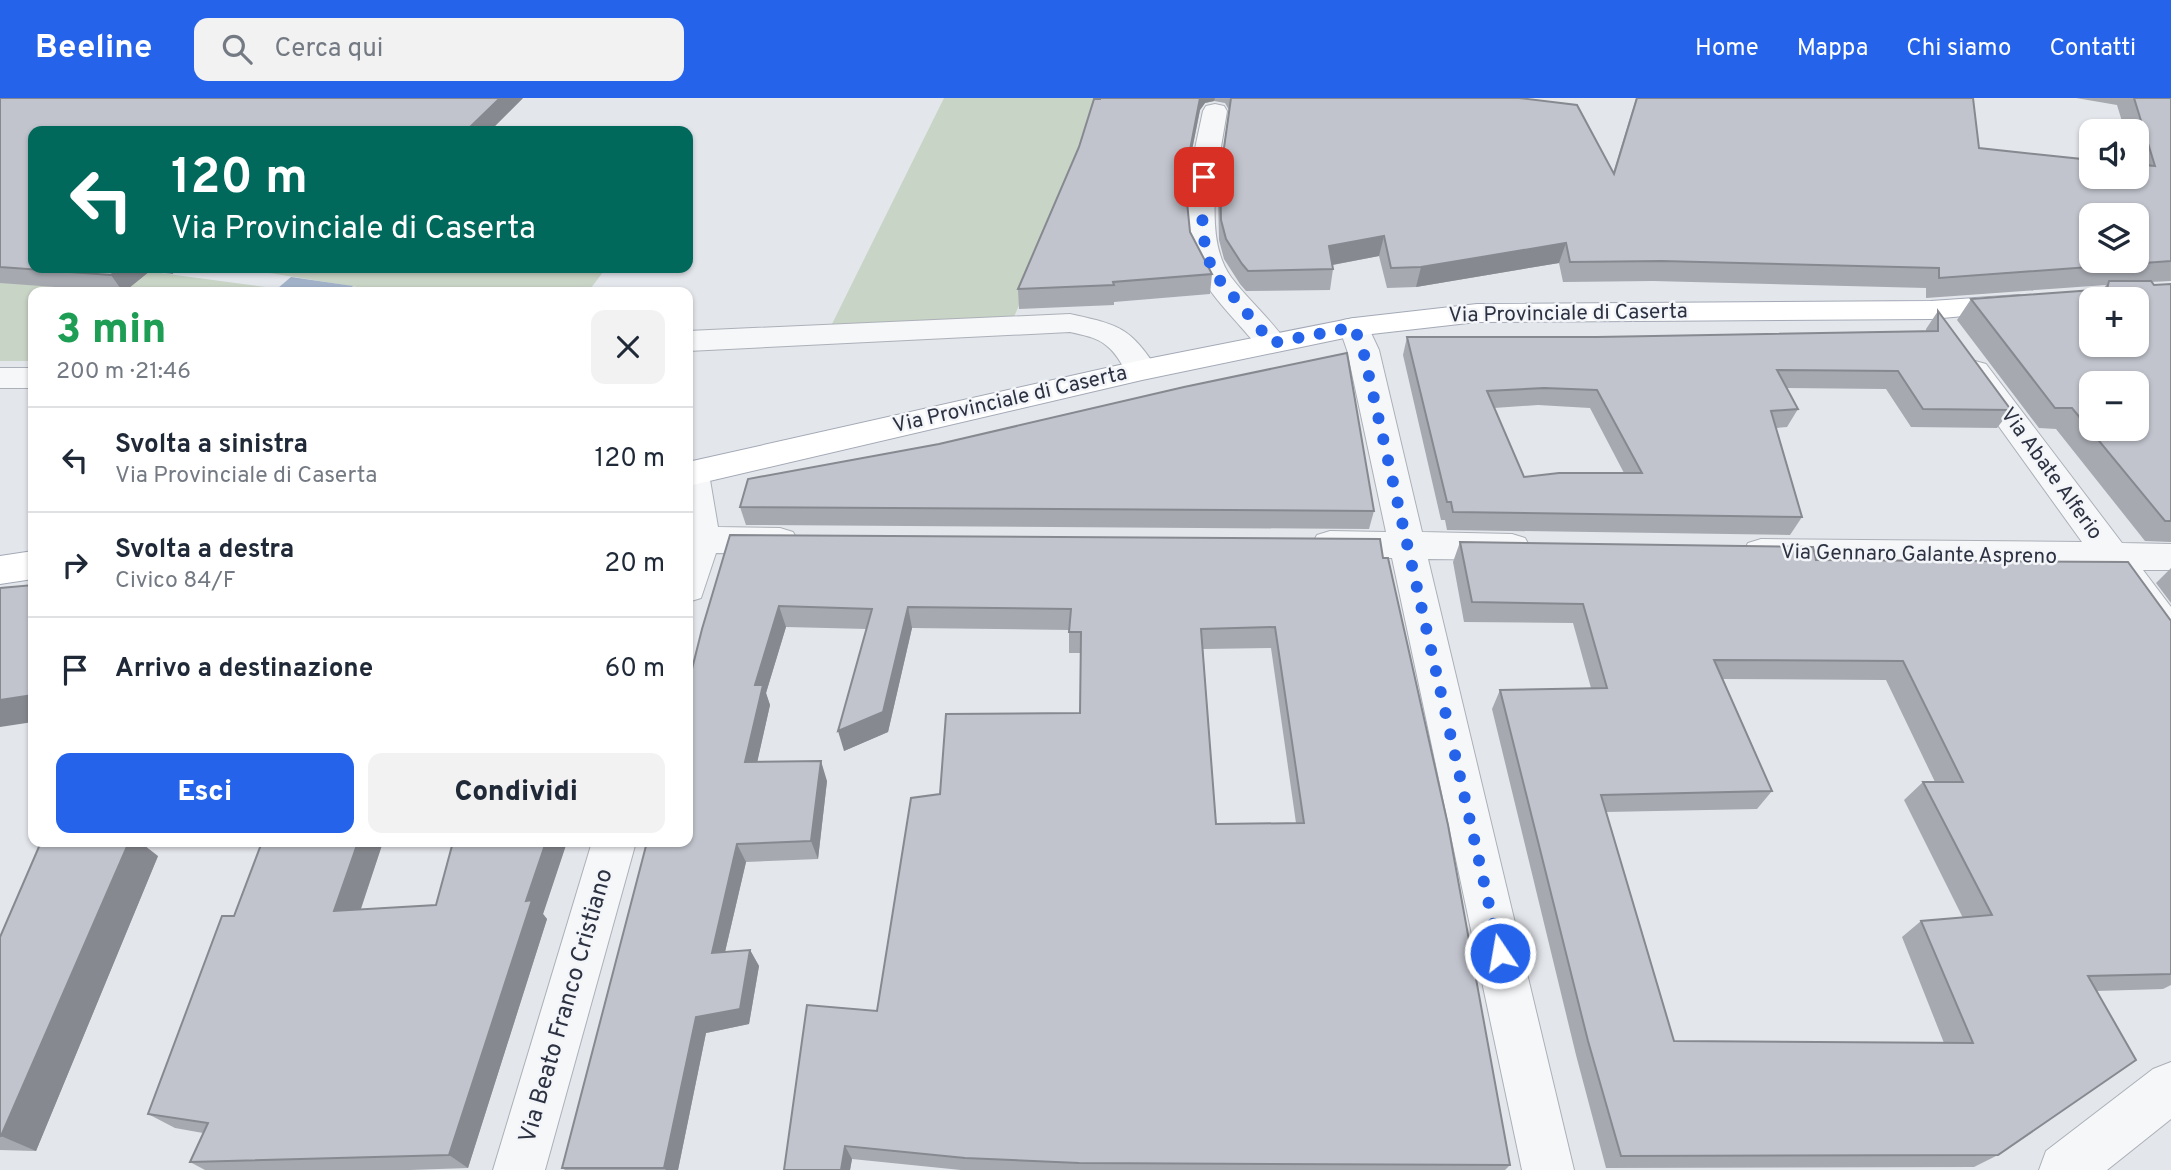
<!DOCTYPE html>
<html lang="it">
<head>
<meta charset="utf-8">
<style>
	:root { --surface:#fff; --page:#f2f2f3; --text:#1f2937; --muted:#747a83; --line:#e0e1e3; --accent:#2563eb }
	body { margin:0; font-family:Overpass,sans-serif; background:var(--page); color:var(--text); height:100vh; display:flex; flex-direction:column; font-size:26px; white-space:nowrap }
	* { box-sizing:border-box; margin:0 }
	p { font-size:23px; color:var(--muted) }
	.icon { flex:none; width:38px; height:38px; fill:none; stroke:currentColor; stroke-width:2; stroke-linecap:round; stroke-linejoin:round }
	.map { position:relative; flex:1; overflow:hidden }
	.details { position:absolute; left:28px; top:189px; width:665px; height:560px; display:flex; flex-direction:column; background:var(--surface); border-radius:14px; box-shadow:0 2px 5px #0004 }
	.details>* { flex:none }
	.hud { position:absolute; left:28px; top:28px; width:665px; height:147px; border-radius:14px; box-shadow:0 2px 5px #0004; background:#00695c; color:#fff; overflow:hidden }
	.controls { position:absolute; left:2079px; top:21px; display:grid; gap:14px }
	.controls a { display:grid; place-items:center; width:70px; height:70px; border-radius:14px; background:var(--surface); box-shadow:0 2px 5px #0004; font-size:35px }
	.pin { position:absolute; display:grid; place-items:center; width:60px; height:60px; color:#fff; margin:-30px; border-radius:14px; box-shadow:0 4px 10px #0006 }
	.me { position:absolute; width:77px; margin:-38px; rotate:348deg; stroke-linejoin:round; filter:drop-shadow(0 0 5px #0008) }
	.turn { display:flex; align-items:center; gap:24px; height:147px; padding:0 28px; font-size:32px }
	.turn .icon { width:91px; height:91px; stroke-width:2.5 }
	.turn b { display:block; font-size:49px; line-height:60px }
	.round { display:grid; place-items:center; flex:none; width:74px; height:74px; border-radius:14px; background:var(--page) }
	.overview { display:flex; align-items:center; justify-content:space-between; height:119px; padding:0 28px }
	h1 { font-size:42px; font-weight:800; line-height:52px; color:#1e9e55 }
	.button { display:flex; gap:14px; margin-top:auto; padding:14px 28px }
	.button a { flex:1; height:80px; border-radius:14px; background:var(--accent); color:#fff; font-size:28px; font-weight:800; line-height:80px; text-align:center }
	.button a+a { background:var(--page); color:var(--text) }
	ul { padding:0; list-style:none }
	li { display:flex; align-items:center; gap:21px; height:105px; padding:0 28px; border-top:2px solid var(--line) }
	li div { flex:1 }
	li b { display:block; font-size:26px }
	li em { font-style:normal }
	header { display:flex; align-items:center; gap:42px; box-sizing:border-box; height:98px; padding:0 35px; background:var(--accent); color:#fff }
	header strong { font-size:33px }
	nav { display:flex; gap:38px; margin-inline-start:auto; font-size:24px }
	.search { width:490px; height:63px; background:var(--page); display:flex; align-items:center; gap:18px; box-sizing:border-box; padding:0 24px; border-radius:14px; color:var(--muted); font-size:26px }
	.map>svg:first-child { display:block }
	.green { fill:#c8d4c5 }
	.water { fill:#a1b1c8 }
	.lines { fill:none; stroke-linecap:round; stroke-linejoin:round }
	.minor-casing { stroke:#acb0b8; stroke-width:2 }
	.major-casing { stroke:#a3a9b6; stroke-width:2 }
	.minor { fill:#f6f7f9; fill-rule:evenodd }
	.major { fill:#fff; fill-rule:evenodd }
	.wall { fill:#a6a9b0; fill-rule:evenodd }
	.shaded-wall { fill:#878990 }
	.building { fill:#c1c4cd; stroke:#878990; stroke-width:2; fill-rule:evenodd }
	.route { stroke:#2563eb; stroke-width:12; stroke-dasharray:0 21.6 }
	.labels { text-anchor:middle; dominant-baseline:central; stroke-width:5; stroke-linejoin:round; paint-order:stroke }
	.street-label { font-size:21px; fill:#2c3242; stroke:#f3f5f8 }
	.near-street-label { font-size:24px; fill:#2c3242; stroke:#f3f5f8 }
</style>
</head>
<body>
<header>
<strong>Beeline</strong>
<div class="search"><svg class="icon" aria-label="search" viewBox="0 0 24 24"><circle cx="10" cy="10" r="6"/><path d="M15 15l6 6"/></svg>Cerca qui</div>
<nav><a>Home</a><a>Mappa</a><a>Chi siamo</a><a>Contatti</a></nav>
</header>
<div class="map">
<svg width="2171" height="1072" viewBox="0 0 2171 1072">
	<rect width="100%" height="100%" fill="#e3e6eb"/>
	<!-- green -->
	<path class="green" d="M 944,0 L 1106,0 L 1014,219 L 832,226 Z
		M 0,164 L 33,170 L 123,170 L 303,194 L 33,194 L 33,263 L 0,263 Z
		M 606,170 L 588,194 L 388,194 L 245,171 Z"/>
	<!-- water -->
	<path class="water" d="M 291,179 L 353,188 L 347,194 L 278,190 Z"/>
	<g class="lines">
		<!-- minor casing -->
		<g class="minor-casing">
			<path id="minor" d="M 1215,6 L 1224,8 L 1227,13 C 1220,59 1201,138 1231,179 C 1248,202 1271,221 1287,245 L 1283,252 C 1261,258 1254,243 1240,228 C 1225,211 1208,193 1198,172 C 1175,125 1193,62 1203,13 L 1206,8 Z
				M 1070,216 C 1119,227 1129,228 1158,272 L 1153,279 C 1123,287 1126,263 1107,248 C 1097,239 1083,237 1070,234 L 688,253 L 688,233 Z
				M 1354,220 L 1365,222 L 1379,252 L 1422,434 L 1512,436 L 1525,440 L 1530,449 L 1525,458 L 1512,462 L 1428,461 L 1574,1072 L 1522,1072 L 1392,460 L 1330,459 L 1317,455 L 1312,446 L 1317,437 L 1330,433 L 1386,434 L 1347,252 L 1339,229 L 1343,222 Z
				M 1975,263 L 1986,266 L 2122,445 L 2171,446 L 2171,472 L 2143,472 L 2171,509 L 2171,553 L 2157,549 L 2102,472 L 1761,467 L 1748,463 L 1743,454 L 1748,445 L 1761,441 L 2082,444 L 1959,273 L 1964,266 Z
				M 0,270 L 33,270 L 33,290 L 0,290 Z
				M 692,364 L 704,368 L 709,376 L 718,429 L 780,430 L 793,434 L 798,443 L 793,452 L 780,456 L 716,455 L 701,500 L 688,504 L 688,365 Z
				M 592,744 L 636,744 L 545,1072 L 493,1072 Z
				M 2171,964 L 2171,1021 L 2107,1072 L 2039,1072 L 2046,1053 L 2153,971 Z"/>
		</g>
		<!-- major casing -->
		<g class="major-casing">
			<path id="major" d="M 2019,197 L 2030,200 L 2034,206 L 2030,212 L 1931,221 L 1477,224 L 1354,238 L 1142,282 L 688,388 L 688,364 L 1142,262 L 1354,220 L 1477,206 L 1931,203 Z
				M 33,453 L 33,481 L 0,486 L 0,458 Z"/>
		</g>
		<!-- minor -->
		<use href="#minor" class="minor"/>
		<!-- major -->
		<use href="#major" class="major"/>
	</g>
	<!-- wall -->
	<path class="wall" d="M 0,0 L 523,0 L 490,33 L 33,33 L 33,170 L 180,170 L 172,176 L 150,173 L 124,194 L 0,185 Z
		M 1100,0 L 1519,0 L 1613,75 L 1636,0 L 1973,0 L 1979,50 L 2137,79 L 2137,33 L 2125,33 L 2117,7 L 2076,0 L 2171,0 L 2171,183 L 2151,184 L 2154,187 L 2171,186 L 2171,444 L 2145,443 L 2056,331 L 2039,330 L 1957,222 L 1971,201 L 2103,192 L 2106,187 L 1926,200 L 1926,190 L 1653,183 L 1563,184 L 1559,165 L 1416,189 L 1387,190 L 1379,158 L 1333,167 L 1333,171 L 1330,192 L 1246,193 L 1240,186 L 1224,161 L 1219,142 L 1218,98 L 1229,12 L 1225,5 L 1214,3 L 1205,5 L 1200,12 L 1188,72 L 1186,97 L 1190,134 L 1212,176 L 1210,196 L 1114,204 L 1114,207 L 1019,211 L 1018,191 Z
		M 1938,213 L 2011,312 L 1997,330 L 1911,329 L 1886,291 L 1787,290 L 1798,311 L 1787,329 L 1776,330 L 1802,419 L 1790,437 L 1447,432 L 1445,422 L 1441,422 L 1403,257 L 1407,239 L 1597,239 L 1926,233 L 1926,231 ZM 1538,307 L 1590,310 L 1624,375 L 1524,379 L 1494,310 Z
		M 740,409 L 1374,413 L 1369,431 L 746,427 Z
		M 730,437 L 1383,460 L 1510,1067 L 1505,1072 L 961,1072 L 852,1061 L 850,1072 L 784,1072 L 877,913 L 940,696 L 1080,615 L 1080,555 L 1069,555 L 1069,532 L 912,530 L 888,634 L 844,653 L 867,531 L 786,529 L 766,595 L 770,607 L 757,664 L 827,683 L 818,761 L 746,764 L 725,854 L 750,852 L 759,868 L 749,926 L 706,935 L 678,1072 L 565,1072 L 562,1070 ZM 1271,550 L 1296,725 L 1216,726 L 1203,551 Z
		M 1460,444 L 1816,462 L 2171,523 L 2171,887 L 2163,891 L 2096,893 L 1998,1057 L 1974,1069 L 1606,1070 L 1576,957 L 1492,611 L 1500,592 L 1591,590 L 1573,525 L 1464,524 L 1453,464 ZM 1723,581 L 1886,582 L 1935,684 L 1923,684 L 1904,702 L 1963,820 L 1921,823 L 1902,839 L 1944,945 L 1674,943 L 1606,714 L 1757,711 L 1772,693 Z
		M 2171,470 L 2171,505 L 2156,485 Z
		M 383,744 L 361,811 L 436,807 L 453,744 L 567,744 L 543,816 L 547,821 L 468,1070 L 410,1072 L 205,1072 L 190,1064 L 203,1035 L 175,1030 L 148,1016 L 234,818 Z
		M 158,758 L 36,1053 L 0,1052 L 0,839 Z"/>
	<!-- shaded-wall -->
	<path class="shaded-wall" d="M 500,0 L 523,0 L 490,33 L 466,33 Z
		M 1200,0 L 1215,0 L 1214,3 L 1205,5 L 1200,12 L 1188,72 L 1184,114 L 1190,52 Z
		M 1384,138 L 1379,158 L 1326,168 L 1329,148 Z
		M 1566,145 L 1559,165 L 1416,189 L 1421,169 Z
		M 120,170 L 147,170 L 150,173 L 124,194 L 123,194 L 111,177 Z
		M 168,170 L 180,170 L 172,176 Z
		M 779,508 L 786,529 L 766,595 L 770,607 L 753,683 L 745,664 L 755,587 Z
		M 908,509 L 912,530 L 888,634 L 844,653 L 838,633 Z
		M 33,597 L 33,624 L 0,629 L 0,602 Z
		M 821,663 L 827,683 L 818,761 L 811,743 Z
		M 129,744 L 140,744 L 158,758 L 36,1053 L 1,1038 Z
		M 358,744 L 383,744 L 354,831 L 334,813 Z
		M 546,744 L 567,744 L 543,816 L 547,821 L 468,1070 L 449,1057 L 526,803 Z
		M 737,746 L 746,764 L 721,871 L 712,855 Z
		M 750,852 L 759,868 L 749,926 L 706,935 L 678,1072 L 666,1072 L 664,1070 L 696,919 Z
		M 845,1048 L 852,1061 L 850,1072 L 841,1072 Z"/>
	<!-- building -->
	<path class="building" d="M 0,0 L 500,0 L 466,33 L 33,33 L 33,170 L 120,170 L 111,177 L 0,169 Z
		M 1100,0 L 1200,0 L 1190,52 L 1186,94 L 1190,134 L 1212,176 L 1113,184 L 1114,187 L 1018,191 L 1079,49 L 1094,1 L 1100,1 Z
		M 1231,0 L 1519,0 L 1577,7 L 1614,76 L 1637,0 L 1973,0 L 1979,50 L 2091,62 L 2091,79 L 2137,79 L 2137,66 L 2155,68 L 2134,0 L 2171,0 L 2171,163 L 1939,180 L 1939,170 L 1662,163 L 1570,164 L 1566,145 L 1421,169 L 1391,170 L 1384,138 L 1329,148 L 1333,171 L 1248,173 L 1242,166 L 1226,141 L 1221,122 L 1220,78 ZM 2091,117 L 2137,117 L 2137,163 L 2091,163 Z
		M 2109,183 L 2151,183 L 2154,187 L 2171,186 L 2171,423 L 2165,423 L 2072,310 L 2055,310 L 1971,201 L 2107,191 ZM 2091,201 L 2137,201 L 2137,247 L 2091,247 ZM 2091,285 L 2137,285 L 2137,331 L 2091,331 Z
		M 1938,213 L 2011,312 L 1923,311 L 1898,273 L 1777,272 L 1798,311 L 1771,313 L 1802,419 L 1453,414 L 1451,404 L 1447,404 L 1407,239 L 1597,239 L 1938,233 ZM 1544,290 L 1597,292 L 1642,375 L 1559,375 L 1524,379 L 1487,293 Z
		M 1347,255 L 1374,413 L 740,409 L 748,381 L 939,346 L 1184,289 Z
		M 730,437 L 1380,441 L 1383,460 L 1388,460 L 1448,727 L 1510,1067 L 1079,1065 L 965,1060 L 845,1048 L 841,1072 L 784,1072 L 807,907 L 877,913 L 911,700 L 940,696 L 946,616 L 1080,615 L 1081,534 L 1069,534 L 1071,511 L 908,509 L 883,614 L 838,633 L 872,511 L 779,508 L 755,587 L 763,587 L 745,664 L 821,663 L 811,743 L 737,746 L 712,855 L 750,852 L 740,911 L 696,919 L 664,1070 L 562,1070 L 647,744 L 688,744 L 688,587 L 702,531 ZM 1275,529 L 1304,725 L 1216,726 L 1201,531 Z
		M 1460,444 L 1813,449 L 1816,462 L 2128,464 L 2171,523 L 2171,876 L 2088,878 L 2136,962 L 1998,1057 L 1621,1058 L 1588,943 L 1500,592 L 1607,590 L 1583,506 L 1472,504 ZM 1714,562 L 1903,563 L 1963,684 L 1923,684 L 1992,817 L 1921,823 L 1973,945 L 1674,943 L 1601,697 L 1772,693 Z
		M 33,487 L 33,597 L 0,602 L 0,490 Z
		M 41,744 L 129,744 L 1,1038 L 0,1038 L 0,839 Z
		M 262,744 L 358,744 L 334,813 L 436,807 L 453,744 L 546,744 L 526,803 L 532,802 L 449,1057 L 190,1064 L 208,1025 L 148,1016 L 222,818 L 234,818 Z"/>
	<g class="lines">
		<!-- route -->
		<path class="route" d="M 1204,79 L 1202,134 L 1212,173 L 1272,245 L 1354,229 L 1363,252 L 1500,855"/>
	</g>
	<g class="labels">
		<!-- street labels -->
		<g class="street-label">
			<text transform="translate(1568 216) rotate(-1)">Via Provinciale di Caserta</text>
			<text transform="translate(1010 302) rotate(-13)">Via Provinciale di Caserta</text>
			<text transform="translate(2051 376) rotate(54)">Via Abate Alferio</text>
			<text transform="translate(1919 457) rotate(1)">Via Gennaro Galante Aspreno</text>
		</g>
		<!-- near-street labels -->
		<g class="near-street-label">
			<text transform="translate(567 908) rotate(-74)">Via Beato Franco Cristiano</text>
		</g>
	</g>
</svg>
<div class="controls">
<a><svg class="icon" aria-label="sound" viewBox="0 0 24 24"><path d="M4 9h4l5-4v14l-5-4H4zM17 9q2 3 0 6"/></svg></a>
<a><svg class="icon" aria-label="layers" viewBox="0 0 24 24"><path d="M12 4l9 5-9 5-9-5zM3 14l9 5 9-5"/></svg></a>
<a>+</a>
<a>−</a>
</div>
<div class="pin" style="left:1204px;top:79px;background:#d93025"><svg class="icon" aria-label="arrive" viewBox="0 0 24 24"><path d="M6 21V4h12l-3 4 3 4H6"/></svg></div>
<svg class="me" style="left:1500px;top:855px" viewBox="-20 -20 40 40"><circle r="17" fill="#2563eb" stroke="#fff" stroke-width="3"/><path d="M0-11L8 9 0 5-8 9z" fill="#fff"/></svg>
<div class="hud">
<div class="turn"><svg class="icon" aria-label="left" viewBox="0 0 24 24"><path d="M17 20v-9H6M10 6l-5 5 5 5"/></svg><div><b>120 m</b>Via Provinciale di Caserta</div></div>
</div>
<section class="details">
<div class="overview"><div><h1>3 min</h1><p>200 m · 21:46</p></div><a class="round"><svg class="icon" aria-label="close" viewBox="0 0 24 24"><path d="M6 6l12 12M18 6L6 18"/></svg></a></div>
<ul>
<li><svg class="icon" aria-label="left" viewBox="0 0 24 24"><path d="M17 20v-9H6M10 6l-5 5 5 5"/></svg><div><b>Svolta a sinistra</b><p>Via Provinciale di Caserta</p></div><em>120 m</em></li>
<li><svg class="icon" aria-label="right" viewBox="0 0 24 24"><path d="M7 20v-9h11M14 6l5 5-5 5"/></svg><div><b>Svolta a destra</b><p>Civico 84/F</p></div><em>20 m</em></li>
<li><svg class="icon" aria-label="arrive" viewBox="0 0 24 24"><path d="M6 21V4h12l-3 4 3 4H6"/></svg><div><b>Arrivo a destinazione</b></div><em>60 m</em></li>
</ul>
<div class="button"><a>Esci</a><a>Condividi</a></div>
</section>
</div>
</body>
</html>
